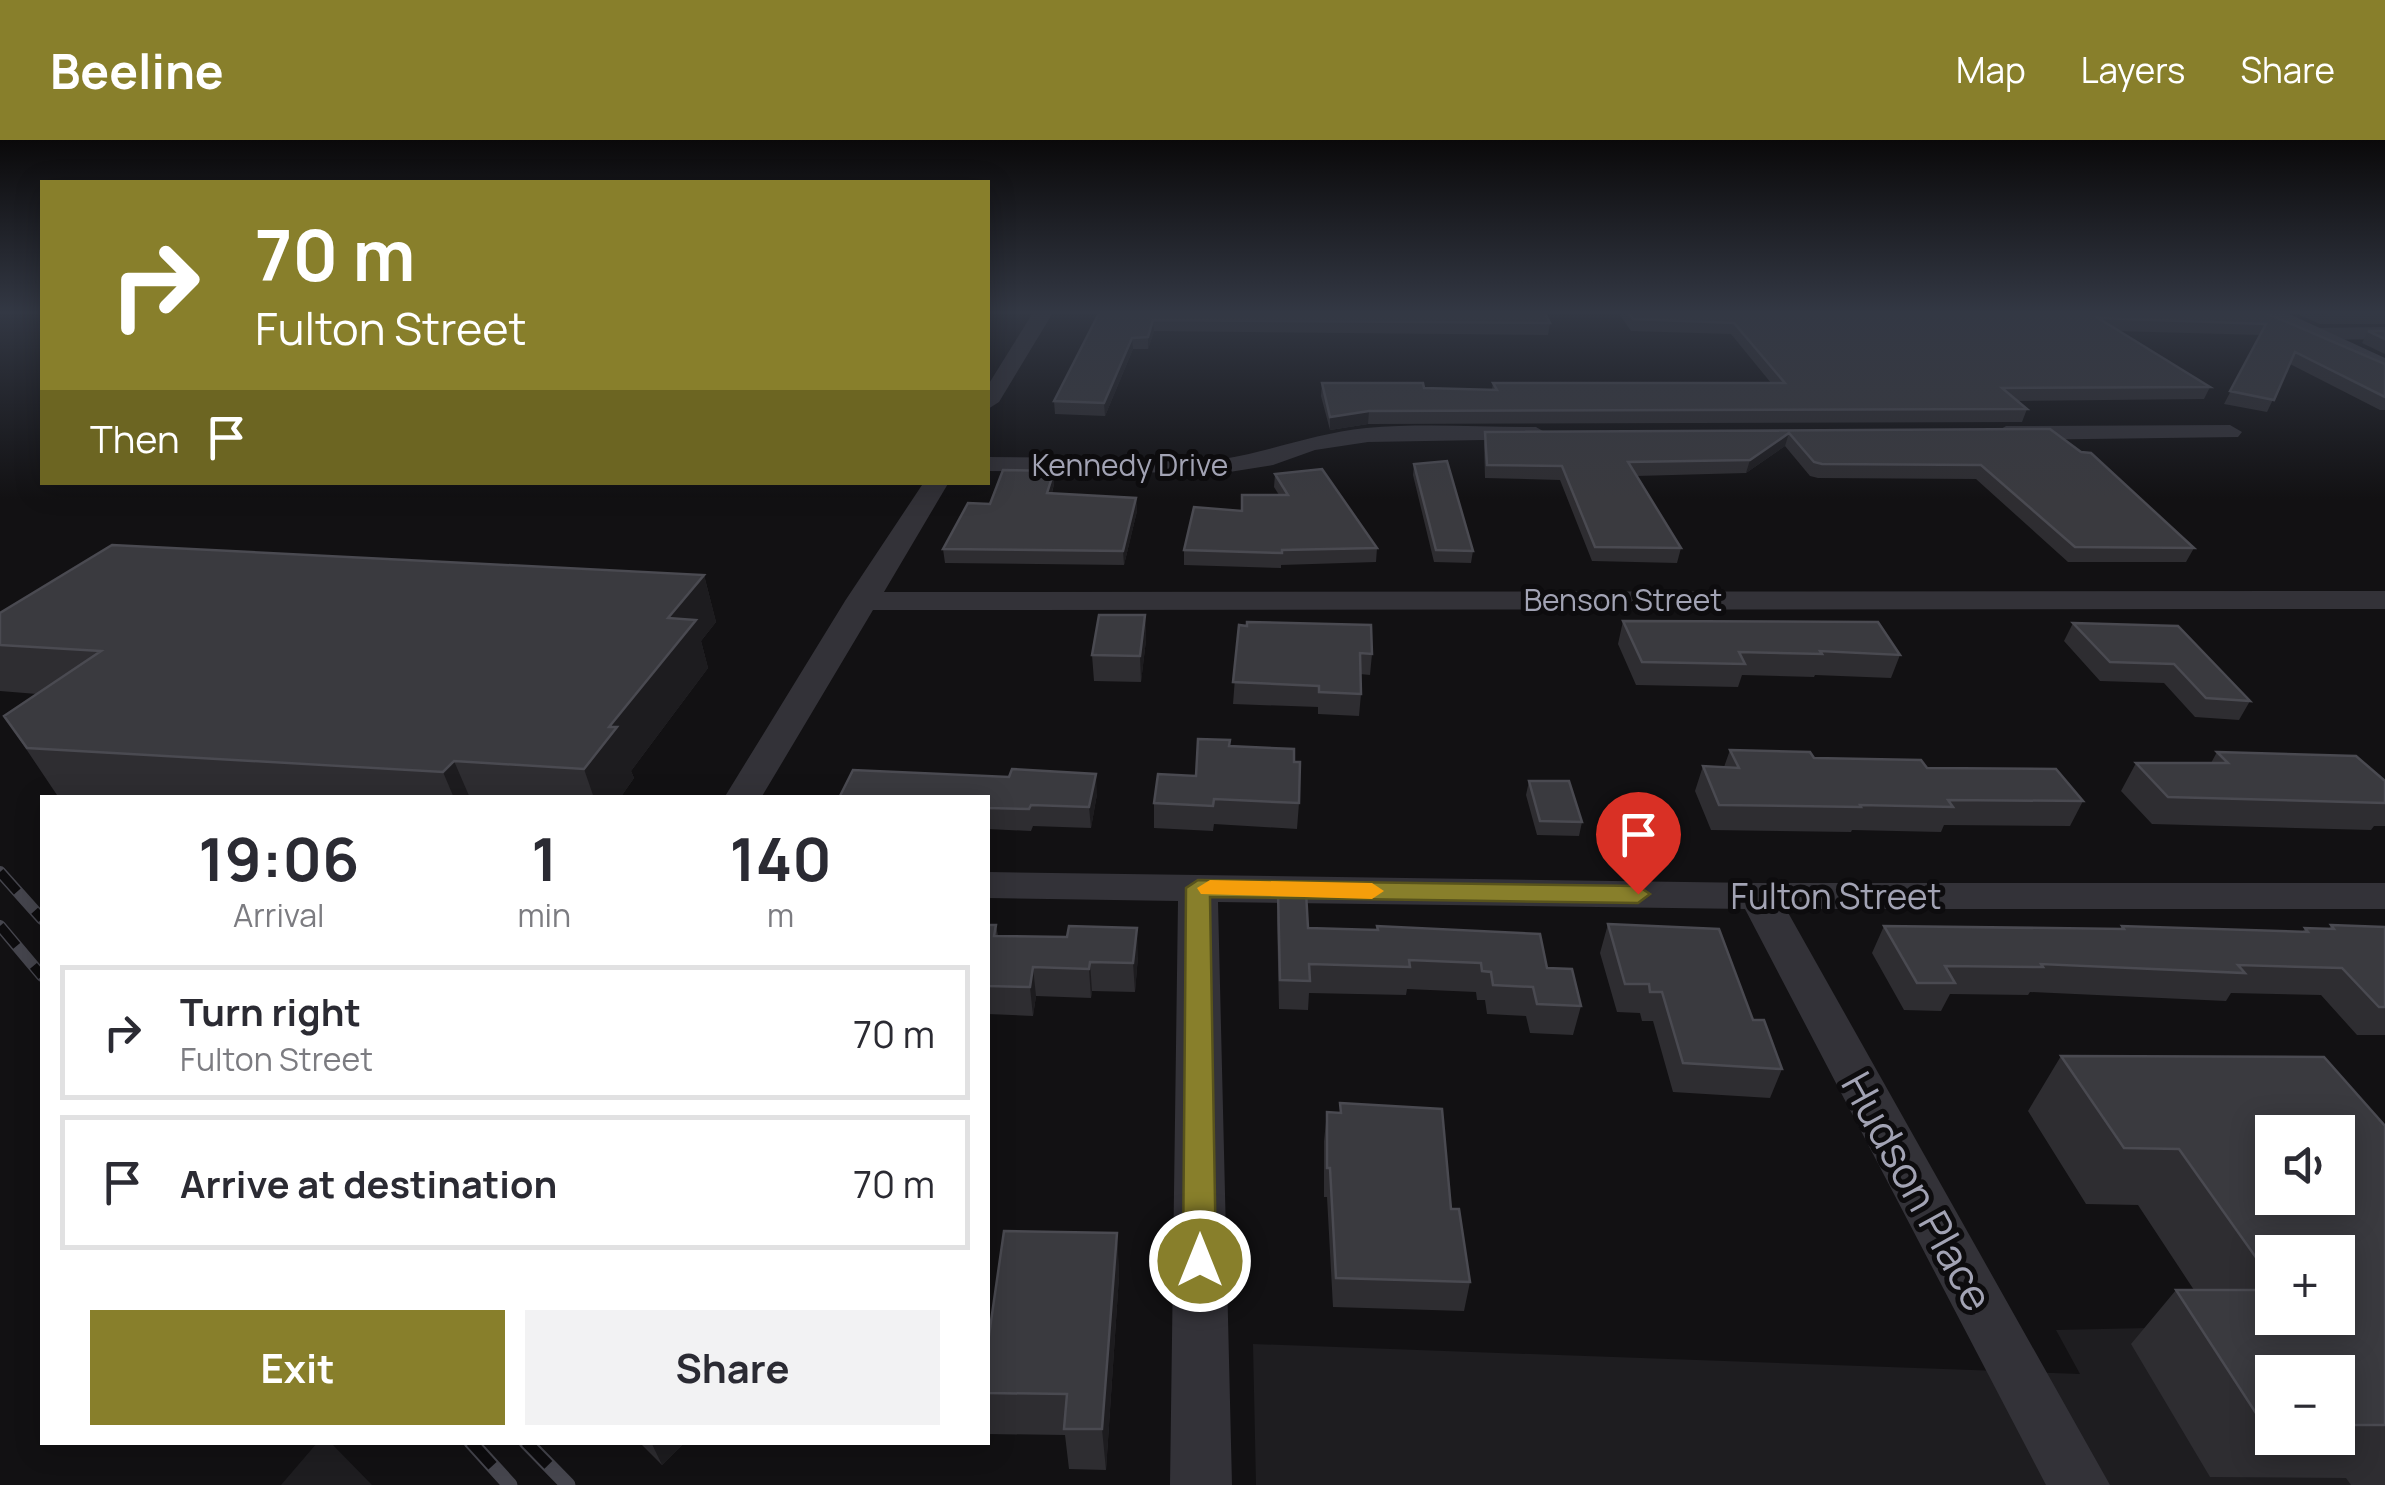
<!DOCTYPE html>
<html lang="en">
<head>
<meta charset="utf-8">
<style>
	:root { --surface:#fff; --page:#f2f2f3; --text:#2b2b33; --muted:#7c7c81; --line:#e1e1e2; --accent:#887f2b }
	body { margin:0; font-family:Manrope,sans-serif; background:var(--page); color:var(--text); height:100vh; display:flex; flex-direction:column; font-size:38px; white-space:nowrap }
	* { box-sizing:border-box; margin:0 }
	p { font-size:32px; color:var(--muted) }
	.icon { flex:none; width:55px; height:55px; fill:none; stroke:currentColor; stroke-width:2; stroke-linecap:round; stroke-linejoin:round }
	.map { position:relative; flex:1; overflow:hidden }
	.side { position:absolute; left:40px; top:655px; width:950px; height:650px; display:flex; flex-direction:column; background:var(--surface); border-radius:0px; box-shadow:0 5px 25px #0003 }
	.side>* { flex:none }
	.guide { position:absolute; left:40px; top:40px; width:950px; height:305px; border-radius:0px; box-shadow:0 5px 25px #0003; background:#887f2b; color:#fff; overflow:hidden }
	.controls { position:absolute; left:2255px; top:975px; display:grid; gap:20px }
	.controls a { display:grid; place-items:center; width:100px; height:100px; border-radius:0px; background:var(--surface); box-shadow:0 5px 25px #0003; font-size:50px }
	.pin { position:absolute; display:grid; place-items:center; width:85px; height:85px; color:#fff; margin:-102px -42px; border-radius:50% 50% 50% 0; rotate:-45deg; box-shadow:0 0 10px #0007 }
	.pin .icon { rotate:45deg }
	.me { position:absolute; width:110px; margin:-55px; rotate:0deg; stroke-linejoin:round; filter:drop-shadow(0 0 8px #0008) }
	.turn { display:flex; align-items:center; gap:35px; height:210px; padding:0 50px; font-size:45px }
	.turn .icon { width:130px; height:130px; stroke-width:2.5 }
	.turn b { display:block; font-size:70px; line-height:85px }
	.then { display:flex; align-items:center; height:95px; padding:0 50px; background:#0003; gap:20px; font-size:38px }
	.eta { display:flex; justify-content:space-evenly; align-items:center; height:170px; text-align:center }
	.eta b { font-size:60px; font-weight:700; line-height:70px }
	.cta { display:flex; gap:20px; margin-top:auto; padding:20px 50px }
	.cta a { flex:1; height:115px; border-radius:0px; background:var(--accent); color:#fff; font-size:40px; font-weight:700; line-height:115px; text-align:center }
	.cta a+a { background:var(--page); color:var(--text) }
	ul { padding:0; list-style:none }
	li { display:flex; align-items:center; gap:30px; height:135px; margin:0 20px 15px; padding:0 30px; border:5px solid var(--line); border-radius:0px }
	li div { flex:1 }
	li b { display:block; font-size:38px }
	li em { font-style:normal }
	header { display:flex; align-items:center; gap:60px; box-sizing:border-box; height:140px; padding:0 50px; background:var(--accent); color:#fff }
	header strong { font-size:48px }
	nav { display:flex; gap:55px; margin-inline-start:auto; font-size:35px }
	.map>svg:first-child { display:block }
	.built { fill:#1e1d20; fill-rule:evenodd }
	.lines { fill:none; stroke-linecap:round; stroke-linejoin:round }
	.street { fill:#333238; fill-rule:evenodd }
	.secondary { fill:#404048; fill-rule:evenodd }
	.rail-far1-casing { stroke:#45454d; stroke-width:12 }
	.rail-casing { stroke:#45454d; stroke-width:15 }
	.rail-far1 { stroke:#0d0c0e; stroke-width:9; stroke-dasharray:26; stroke-linecap:butt }
	.rail { stroke:#0d0c0e; stroke-width:11; stroke-dasharray:32; stroke-linecap:butt }
	.wall { fill:#2e2d31; fill-rule:evenodd }
	.shaded-wall { fill:#1d1c1f }
	.building { fill:#3a3a3f; stroke:#4a4a51; stroke-width:2.5; fill-rule:evenodd }
	.route { fill:#887f2b; stroke:#58531c; stroke-width:2.5 }
	.slow { fill:#f59e0b }
	.labels { text-anchor:middle; dominant-baseline:central; stroke-width:10; stroke-linejoin:round; paint-order:stroke }
	.far-street-label { font-size:30px; fill:#a2a3b4; stroke:#0d0c0e }
	.street-label { font-size:35px; fill:#a2a3b4; stroke:#0d0c0e }
	.near-street-label { font-size:42px; fill:#a2a3b4; stroke:#0d0c0e }
</style>
</head>
<body>
<header>
<strong>Beeline</strong>
<nav><a>Map</a><a>Layers</a><a>Share</a></nav>
</header>
<div class="map">
<svg width="2385" height="1345" viewBox="0 0 2385 1345">
	<rect width="100%" height="100%" fill="#121113"/>
	<!-- built -->
	<path class="built" d="M 2385,1183 L 2385,1345 L 1256,1345 L 1253,1204 L 2080,1234 L 2056,1190 ZM 2272,1232 L 2338,1232 L 2338,1298 L 2272,1298 Z
		M 317,1303 L 331,1303 L 372,1345 L 281,1345 Z"/>
	<g class="lines">
		<!-- street -->
		<path class="street" d="M 1034,171 L 1054,171 L 999,262 L 988,269 L 988,245 Z
			M 2385,187 L 2385,199 L 2311,200 L 2301,194 L 2311,188 Z
			M 2230,285 L 2242,292 L 2238,297 L 2006,300 L 1994,293 L 2006,286 Z
			M 1536,287 L 1548,294 L 1544,299 L 1368,302 L 1315,310 L 1273,325 L 1223,333 L 988,331 L 988,317 L 1223,319 C 1272,311 1316,293 1366,288 C 1422,283 1480,287 1536,287 Z
			M 924,342 L 949,342 L 884,452 L 2385,451 L 2385,469 L 873,470 L 761,658 L 724,658 L 845,461 Z
			M 988,732 L 1758,743 L 2385,743 L 2385,769 L 1786,769 L 2110,1345 L 2046,1345 L 1745,769 L 1218,762 L 1232,1345 L 1170,1345 L 1178,761 L 988,758 Z"/>
		<!-- secondary -->
		<path class="secondary" d="M 2249,171 L 2283,171 L 2385,218 L 2385,238 L 2253,177 Z"/>
		<!-- rail-far1 casing -->
		<g class="rail-far1-casing">
			<path id="rail-far1" d="M 0,732 L 42,779
				M 0,786 L 42,836"/>
		</g>
		<!-- rail casing -->
		<g class="rail-casing">
			<path id="rail" d="M 471,1302 L 510,1345
				M 526,1302 L 568,1345"/>
		</g>
		<!-- rail-far1 -->
		<use href="#rail-far1" class="rail-far1"/>
		<!-- rail -->
		<use href="#rail" class="rail"/>
	</g>
	<!-- wall -->
	<path class="wall" d="M 1617,171 L 2261,171 L 2385,224 L 2385,270 L 2380,270 L 2290,224 L 2267,272 L 2224,264 L 2260,195 L 2118,191 L 2210,247 L 2204,259 L 2017,261 L 2027,269 L 2022,282 L 1368,284 L 1330,290 L 1321,256 L 1322,243 L 1424,248 L 1492,249 L 1493,243 L 1771,243 L 1731,194 L 1631,191 Z
		M 2291,171 L 2385,171 L 2385,184 L 2320,184 Z
		M 1097,177 L 1550,183 L 1548,195 L 1154,191 L 1148,209 L 1133,209 L 1105,276 L 1055,274 L 1054,261 Z
		M 2368,191 L 2385,191 L 2385,214 L 2362,203 Z
		M 2050,289 L 2194,408 L 2186,422 L 2068,422 L 1976,339 L 1818,338 L 1810,336 L 1785,306 L 1746,333 L 1636,336 L 1681,408 L 1677,423 L 1592,421 L 1560,340 L 1485,338 L 1484,305 L 1485,292 Z
		M 1414,324 L 1473,411 L 1471,423 L 1434,422 L 1413,335 Z
		M 1054,331 L 1054,344 L 1052,353 L 1136,358 L 1137,371 L 1124,425 L 945,423 L 943,409 L 990,364 Z
		M 1275,334 L 1377,408 L 1376,422 L 1281,425 L 1281,428 L 1184,425 L 1184,410 L 1241,371 L 1242,355 L 1279,355 L 1274,347 Z
		M 704,435 L 716,482 L 701,501 L 708,528 L 631,631 L 634,638 L 620,658 L 59,658 L 4,576 L 37,554 L 0,551 L 0,473 Z
		M 1145,475 L 1146,500 L 1141,542 L 1094,541 L 1092,515 Z
		M 1623,481 L 1900,515 L 1891,538 L 1815,535 L 1814,537 L 1742,535 L 1738,547 L 1636,545 L 1618,504 Z
		M 2073,483 L 2178,486 L 2250,561 L 2239,580 L 2195,577 L 2164,543 L 2100,541 L 2064,501 Z
		M 1239,485 L 1372,514 L 1370,535 L 1360,534 L 1361,554 L 1359,576 L 1318,574 L 1318,567 L 1233,564 Z
		M 1229,606 L 1294,622 L 1299,663 L 1297,689 L 1214,684 L 1213,691 L 1154,688 L 1154,663 L 1196,636 Z
		M 1730,610 L 1927,628 L 2083,661 L 2070,686 L 1944,685 L 1941,692 L 1852,690 L 1851,692 L 1711,690 L 1695,651 L 1703,626 L 1724,627 Z
		M 2217,612 L 2385,641 L 2385,686 L 2374,686 L 2371,690 L 2152,684 L 2121,651 L 2136,623 L 2211,623 Z
		M 1529,641 L 1582,682 L 1579,696 L 1537,695 L 1526,655 Z
		M 1097,654 L 1091,688 L 1033,686 L 1031,691 L 988,689 L 988,658 Z
		M 1278,752 L 1308,788 L 1547,828 L 1581,866 L 1573,895 L 1530,893 L 1526,876 L 1487,874 L 1485,860 L 1477,860 L 1476,852 L 1407,849 L 1406,855 L 1309,853 L 1308,870 L 1279,869 L 1277,781 Z
		M 1608,784 L 1753,880 L 1782,929 L 1770,958 L 1673,952 L 1653,881 L 1642,881 L 1640,873 L 1617,872 L 1600,813 Z
		M 988,785 L 996,785 L 998,796 L 1138,816 L 1135,852 L 1092,851 L 1091,858 L 1036,856 L 1033,876 L 988,874 Z
		M 2331,785 L 2385,787 L 2385,895 L 2357,895 L 2321,855 L 2231,853 L 2226,861 L 2030,852 L 2028,855 L 1950,854 L 1941,871 L 1904,870 L 1872,813 L 1884,786 L 2120,789 L 2122,786 L 2303,791 L 2305,788 L 2329,789 Z
		M 2061,916 L 2385,986 L 2385,1345 L 2351,1345 L 2346,1338 L 2210,1337 L 2131,1204 L 2176,1150 L 2194,1150 L 2138,1065 L 2086,1064 L 2028,971 ZM 2272,1112 L 2338,1178 L 2272,1178 ZM 2272,1232 L 2338,1232 L 2338,1298 L 2272,1298 Z
		M 1340,963 L 1451,1069 L 1470,1142 L 1464,1171 L 1333,1167 L 1327,1057 L 1324,1057 L 1324,1001 L 1327,972 L 1340,972 Z
		M 1117,1093 L 1119,1136 L 1106,1330 L 1069,1329 L 1065,1295 L 988,1294 L 988,1202 Z
		M 639,1302 L 685,1302 L 662,1325 Z"/>
	<!-- shaded-wall -->
	<path class="shaded-wall" d="M 1153,180 L 1154,191 L 1148,209 L 1148,197 Z
		M 1132,198 L 1133,209 L 1105,276 L 1104,263 Z
		M 1369,271 L 1368,284 L 1330,290 L 1330,277 Z
		M 1789,293 L 1785,306 L 1746,333 L 1750,320 Z
		M 1054,331 L 1054,344 L 1048,366 L 1047,353 Z
		M 1136,358 L 1137,371 L 1124,425 L 1123,411 Z
		M 704,435 L 716,482 L 701,501 L 708,528 L 631,631 L 634,638 L 620,658 L 594,658 L 584,629 L 609,587 L 668,478 Z
		M 1145,475 L 1146,500 L 1141,542 L 1140,516 Z
		M 454,621 L 470,658 L 454,658 L 443,632 Z
		M 1096,634 L 1097,654 L 1091,688 L 1089,667 Z
		M 1137,788 L 1138,816 L 1135,852 L 1133,823 Z
		M 1090,822 L 1092,851 L 1091,858 L 1089,829 Z
		M 1033,827 L 1036,856 L 1033,876 L 1030,847 Z
		M 1117,1093 L 1119,1136 L 1106,1330 L 1102,1289 Z
		M 651,1302 L 685,1302 L 662,1325 Z"/>
	<!-- building -->
	<path class="building" d="M 1099,171 L 1544,171 L 1550,183 L 1153,180 L 1148,197 L 1132,198 L 1104,263 L 1054,261 L 1097,177 Z
		M 1627,171 L 2261,171 L 2385,224 L 2385,257 L 2295,212 L 2274,260 L 2230,251 L 2266,184 L 2098,178 L 2210,247 L 2002,248 L 2027,269 L 1369,271 L 1330,277 L 1322,243 L 1423,243 L 1424,248 L 1497,250 L 1493,243 L 1785,243 L 1734,183 L 1633,179 Z
		M 2322,171 L 2385,171 L 2385,173 L 2326,173 Z
		M 2368,191 L 2385,191 L 2385,199 Z
		M 2050,289 L 2081,312 L 2091,313 L 2194,408 L 2075,407 L 1981,325 L 1822,324 L 1814,322 L 1789,293 L 1750,320 L 1628,322 L 1681,408 L 1595,407 L 1562,326 L 1487,325 L 1485,292 Z
		M 1447,321 L 1473,411 L 1436,410 L 1414,324 Z
		M 1322,329 L 1377,408 L 1282,410 L 1282,413 L 1184,410 L 1194,367 L 1242,371 L 1242,355 L 1288,355 L 1275,334 Z
		M 1003,330 L 1054,331 L 1047,353 L 1136,358 L 1123,411 L 943,409 L 968,363 L 990,364 Z
		M 112,405 L 704,435 L 668,478 L 696,480 L 609,587 L 617,587 L 584,629 L 454,621 L 443,632 L 27,608 L 4,576 L 101,511 L 0,505 L 0,473 Z
		M 1099,475 L 1145,475 L 1140,516 L 1092,515 Z
		M 1623,481 L 1878,482 L 1900,515 L 1820,511 L 1822,514 L 1739,512 L 1745,524 L 1642,522 Z
		M 1247,482 L 1371,485 L 1372,514 L 1360,513 L 1361,554 L 1319,552 L 1319,546 L 1233,542 L 1239,485 L 1247,486 Z
		M 2073,483 L 2178,486 L 2250,561 L 2206,558 L 2174,524 L 2110,522 Z
		M 1198,599 L 1230,600 L 1229,606 L 1294,609 L 1294,622 L 1300,622 L 1299,663 L 1214,659 L 1213,666 L 1154,663 L 1158,634 L 1196,636 Z
		M 1730,610 L 1810,612 L 1814,618 L 1921,620 L 1927,628 L 2056,629 L 2083,661 L 1948,660 L 1953,667 L 1860,665 L 1861,667 L 1719,665 L 1703,626 L 1739,628 Z
		M 2217,612 L 2356,616 L 2385,641 L 2385,663 L 2168,657 L 2136,623 L 2228,623 Z
		M 1012,629 L 1096,634 L 1089,667 L 1031,665 L 1029,669 L 988,668 L 988,658 L 839,658 L 853,630 L 1009,637 Z
		M 1529,641 L 1569,641 L 1582,682 L 1540,681 Z
		M 1278,752 L 1306,752 L 1308,788 L 1378,790 L 1377,786 L 1540,794 L 1547,828 L 1572,829 L 1581,866 L 1537,864 L 1533,847 L 1493,845 L 1491,832 L 1482,831 L 1481,823 L 1409,820 L 1410,827 L 1309,824 L 1310,841 L 1280,840 Z
		M 1608,784 L 1719,789 L 1753,880 L 1764,880 L 1782,929 L 1683,923 L 1662,852 L 1650,852 L 1649,844 L 1625,844 Z
		M 988,785 L 996,785 L 994,796 L 1067,797 L 1069,786 L 1137,788 L 1133,823 L 1090,822 L 1089,829 L 1033,827 L 1030,847 L 988,846 Z
		M 2331,785 L 2385,787 L 2385,867 L 2379,867 L 2342,828 L 2238,825 L 2245,833 L 2041,824 L 2043,827 L 1945,826 L 1955,843 L 1917,843 L 1884,786 L 2124,789 L 2122,786 L 2308,792 L 2305,788 L 2334,789 Z
		M 2061,916 L 2324,917 L 2385,986 L 2385,1285 L 2338,1285 L 2338,1232 L 2272,1232 L 2272,1284 L 2263,1284 L 2176,1150 L 2272,1150 L 2272,1178 L 2338,1178 L 2338,1112 L 2272,1112 L 2272,1140 L 2179,1009 L 2124,1008 ZM 2272,992 L 2338,992 L 2338,1058 L 2272,1058 Z
		M 1340,963 L 1442,969 L 1451,1069 L 1459,1069 L 1470,1142 L 1336,1138 L 1330,1028 L 1327,1028 L 1327,972 L 1341,973 Z
		M 1004,1091 L 1117,1093 L 1102,1289 L 1064,1289 L 1067,1254 L 988,1253 L 988,1202 Z"/>
	<!-- sky -->
	<linearGradient id="sky" x2="0" y2="1"><stop stop-color="#0a090a"/><stop offset="0.48" stop-color="#333844"/><stop offset="1" stop-color="#333844" stop-opacity="0"/></linearGradient>
	<rect width="2385" height="359" fill="url(#sky)"/>
	<!-- route -->
	<path class="route" d="M 1198,740 L 1638,746 L 1650,754 L 1638,763 L 1210,757 L 1216,1121 L 1211,1131 L 1200,1136 L 1188,1131 L 1183,1121 L 1186,748 Z"/>
	<!-- slow -->
	<path class="slow" d="M 1210,740 L 1372,743 L 1384,751 L 1372,759 L 1201,754 L 1197,748 Z"/>
	<g class="labels">
		<!-- far-street labels -->
		<g class="far-street-label">
			<text x="1130" y="324">Kennedy Drive</text>
			<text x="1623" y="459">Benson Street</text>
		</g>
		<!-- street labels -->
		<g class="street-label">
			<text x="1836" y="756">Fulton Street</text>
		</g>
		<!-- near-street labels -->
		<g class="near-street-label">
			<text transform="translate(1918 1051) rotate(61)">Hudson Place</text>
		</g>
	</g>
</svg>
<div class="controls">
<a><svg class="icon" aria-label="sound" viewBox="0 0 24 24"><path d="M4 9h4l5-4v14l-5-4H4zM17 9q2 3 0 6"/></svg></a>
<a>+</a>
<a>−</a>
</div>
<div class="pin" style="left:1638px;top:754px;background:#d93025"><svg class="icon" aria-label="arrive" viewBox="0 0 24 24"><path d="M6 21V4h12l-3 4 3 4H6"/></svg></div>
<svg class="me" style="left:1200px;top:1121px" viewBox="-20 -20 40 40"><circle r="17" fill="#887f2b" stroke="#fff" stroke-width="3"/><path d="M0-11L8 9 0 5-8 9z" fill="#fff"/></svg>
<div class="guide">
<div class="turn"><svg class="icon" aria-label="right" viewBox="0 0 24 24"><path d="M7 20v-9h11M14 6l5 5-5 5"/></svg><div><b>70 m</b>Fulton Street</div></div>
<div class="then">Then<svg class="icon" aria-label="arrive" viewBox="0 0 24 24"><path d="M6 21V4h12l-3 4 3 4H6"/></svg></div>
</div>
<section class="side">
<div class="eta">
<div><b>19:06</b><p>Arrival</p></div>
<div><b>1</b><p>min</p></div>
<div><b>140</b><p>m</p></div>
</div>
<ul>
<li><svg class="icon" aria-label="right" viewBox="0 0 24 24"><path d="M7 20v-9h11M14 6l5 5-5 5"/></svg><div><b>Turn right</b><p>Fulton Street</p></div><em>70 m</em></li>
<li><svg class="icon" aria-label="arrive" viewBox="0 0 24 24"><path d="M6 21V4h12l-3 4 3 4H6"/></svg><div><b>Arrive at destination</b></div><em>70 m</em></li>
</ul>
<div class="cta"><a>Exit</a><a>Share</a></div>
</section>
</div>
</body>
</html>
